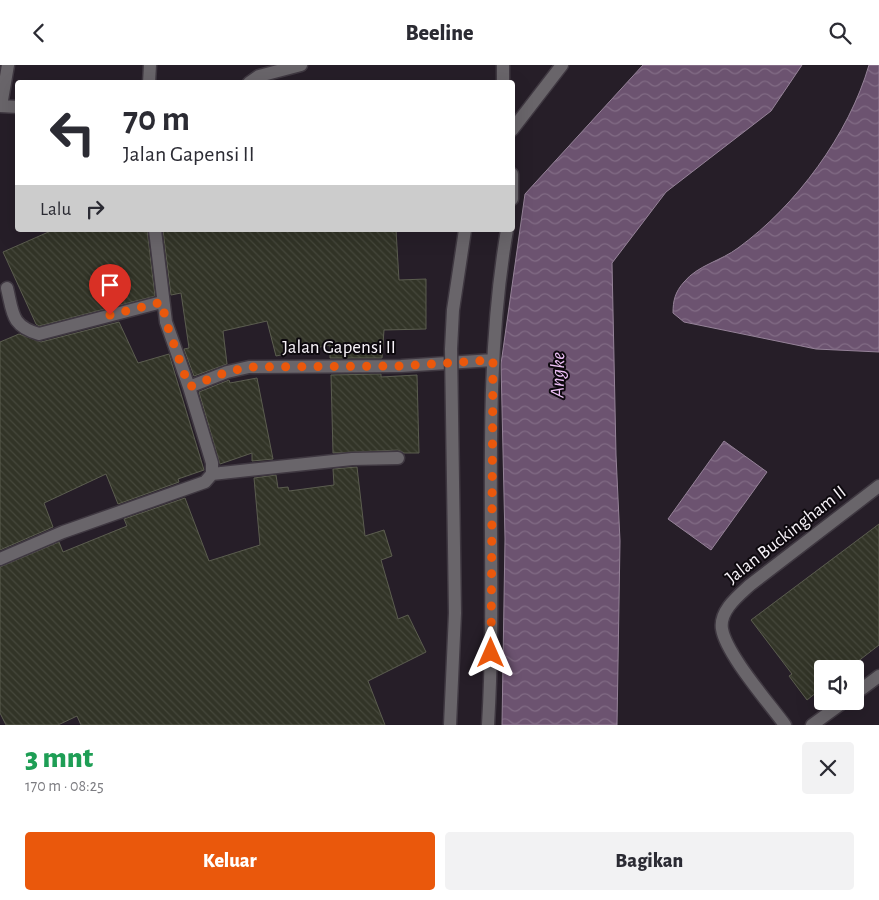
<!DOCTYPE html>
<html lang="id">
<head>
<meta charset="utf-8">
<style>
	:root { --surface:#fff; --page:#f2f2f3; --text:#2b2b33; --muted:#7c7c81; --accent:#ea580c }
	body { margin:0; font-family:"Alegreya Sans",sans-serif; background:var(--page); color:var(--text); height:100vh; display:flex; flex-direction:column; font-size:19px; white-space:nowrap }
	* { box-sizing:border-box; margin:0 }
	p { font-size:16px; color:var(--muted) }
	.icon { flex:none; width:28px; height:28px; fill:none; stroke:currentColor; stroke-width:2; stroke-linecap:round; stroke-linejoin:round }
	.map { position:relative; height:660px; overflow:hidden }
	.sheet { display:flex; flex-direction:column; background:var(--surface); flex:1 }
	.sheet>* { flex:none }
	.top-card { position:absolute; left:15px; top:15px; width:500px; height:152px; border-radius:5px; box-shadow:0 5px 20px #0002; background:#fff; color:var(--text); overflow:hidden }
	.tools { position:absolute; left:814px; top:595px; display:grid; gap:10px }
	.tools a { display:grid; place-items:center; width:50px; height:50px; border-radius:5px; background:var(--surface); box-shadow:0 5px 20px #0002; font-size:25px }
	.pin { position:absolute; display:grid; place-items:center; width:42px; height:42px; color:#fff; margin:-51px -21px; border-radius:50% 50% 50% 0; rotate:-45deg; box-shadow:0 0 5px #0007 }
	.pin .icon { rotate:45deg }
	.me { position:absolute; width:55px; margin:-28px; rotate:0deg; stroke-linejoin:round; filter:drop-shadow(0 0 4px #0008) }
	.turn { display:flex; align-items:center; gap:18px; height:105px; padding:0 25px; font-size:22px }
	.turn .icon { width:65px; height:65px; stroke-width:2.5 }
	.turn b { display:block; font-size:35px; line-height:42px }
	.then { display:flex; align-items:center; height:48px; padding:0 25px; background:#0003; gap:10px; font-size:19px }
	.round { display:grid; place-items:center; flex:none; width:52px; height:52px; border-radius:5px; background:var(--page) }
	.overview { display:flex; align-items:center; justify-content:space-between; height:85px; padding:0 25px }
	h1 { font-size:30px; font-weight:800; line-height:38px; color:#1e9e55 }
	.button { display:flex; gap:10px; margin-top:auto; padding:10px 25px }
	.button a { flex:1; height:58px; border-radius:5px; background:var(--accent); color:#fff; font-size:20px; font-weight:800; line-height:58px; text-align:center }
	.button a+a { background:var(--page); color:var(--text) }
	header { display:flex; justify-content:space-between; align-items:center; height:65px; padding:0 25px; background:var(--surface); font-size:22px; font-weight:800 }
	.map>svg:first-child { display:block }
	.water { fill:url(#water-waves); stroke:#968399 }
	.building { fill:url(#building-back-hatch); stroke:#5b5d4f }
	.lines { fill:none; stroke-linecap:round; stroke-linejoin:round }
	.street-casing { stroke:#3f3841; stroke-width:15 }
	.street { stroke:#69656a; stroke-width:12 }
	.street-bridge-casing { stroke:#3f3841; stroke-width:15; stroke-linecap:butt }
	.street-bridge { stroke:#69656a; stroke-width:12 }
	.route { stroke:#ea580c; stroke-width:9; stroke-dasharray:0 16.2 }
	.labels { text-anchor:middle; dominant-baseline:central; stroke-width:4; stroke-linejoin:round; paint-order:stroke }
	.street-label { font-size:19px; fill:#f8f3f9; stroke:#0d090e }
	.water-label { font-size:20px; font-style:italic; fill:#ebbff4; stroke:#0d090e }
</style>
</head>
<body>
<header><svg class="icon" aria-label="back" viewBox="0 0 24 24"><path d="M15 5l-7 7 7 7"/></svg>Beeline<svg class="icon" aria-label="search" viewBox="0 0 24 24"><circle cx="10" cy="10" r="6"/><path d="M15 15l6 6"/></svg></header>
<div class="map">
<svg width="879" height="660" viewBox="0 0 879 660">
	<defs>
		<pattern id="water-waves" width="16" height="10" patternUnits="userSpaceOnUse" patternTransform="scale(1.25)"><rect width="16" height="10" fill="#6c5370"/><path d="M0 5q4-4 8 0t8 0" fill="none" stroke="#826c85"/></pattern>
		<pattern id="building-back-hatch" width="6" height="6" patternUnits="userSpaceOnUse" patternTransform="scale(1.25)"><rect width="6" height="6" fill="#323427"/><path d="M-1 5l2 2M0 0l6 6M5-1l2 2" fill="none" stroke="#46483c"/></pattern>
	</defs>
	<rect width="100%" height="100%" fill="#261e28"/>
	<!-- water -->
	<path class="water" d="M 643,0 L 802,0 L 771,46 L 666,127 L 612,198 L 616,390 L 620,476 L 617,660 L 502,660 L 505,474 L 501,299 L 525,129 Z
		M 869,0 L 879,0 L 879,287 L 816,284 L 684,257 L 673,248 C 673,236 675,227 684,217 C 698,200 721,196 738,183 C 796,141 849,69 869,0 Z
		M 724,376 L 767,407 L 711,485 L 668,454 Z"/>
	<!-- building -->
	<path class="building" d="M 53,165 L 147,165 L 155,231 L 39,261 L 36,259 L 3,187 Z
		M 163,165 L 396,165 L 399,215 L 426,214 L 426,264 L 384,265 L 382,293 L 330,293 L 330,280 L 276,291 L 267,256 L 223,266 L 227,299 L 194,311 L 184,284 L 189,283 L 181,228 L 171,230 Z
		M 119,257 L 138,298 L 169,289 L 204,405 L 178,414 L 179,417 L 118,439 L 106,409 L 44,438 L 53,462 L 0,485 L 0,277 L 19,269 L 41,277 Z
		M 381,309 L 381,312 L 417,310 L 419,388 L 404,388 L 398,385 L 333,388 L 331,310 Z
		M 257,313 L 273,394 L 252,396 L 252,388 L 220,399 L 199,327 L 229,315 L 230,318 Z
		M 357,402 L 365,471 L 384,465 L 392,491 L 381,495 L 398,554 L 408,550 L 426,587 L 368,616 L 385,660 L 81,660 L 77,651 L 58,660 L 6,660 L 0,648 L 0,502 L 59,477 L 63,487 L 127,461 L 124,454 L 185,433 L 209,496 L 260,480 L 254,413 L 276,410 L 278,423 L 288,422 L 289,426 L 334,420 L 333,404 Z
		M 879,459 L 879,580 L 848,604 L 822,604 L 822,623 L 807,635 L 789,611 L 792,609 L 751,555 Z"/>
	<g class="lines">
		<!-- street casing -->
		<g class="street-casing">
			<path id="street" d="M 149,18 L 150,0
				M 249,18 L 259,11 L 301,0
				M 503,18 L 503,0
				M 0,41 L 18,42
				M 1,41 L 8,0
				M 512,65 L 562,0
				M 512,109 L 512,134
				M 155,165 L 166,257 L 189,322 L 212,398 L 212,409
				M 7,223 C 13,248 11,261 39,269 L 162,237
				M 189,322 L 227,307 L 249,302 L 401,301 L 493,295
				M 0,494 L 63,467 L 205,417 L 212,409 L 352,394 L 398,393
				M 855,629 L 879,611
				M 488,660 C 498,496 479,328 507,165
				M 785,660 C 769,638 726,589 722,564 C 719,546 738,531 750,520 L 879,421
				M 812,660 L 845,636"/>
		</g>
		<!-- street -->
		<use href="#street" class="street"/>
		<!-- street-bridge casing -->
		<g class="street-bridge-casing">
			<path id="street-bridge" d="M 450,660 L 455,548 L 451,284 L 453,245 L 465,165"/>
		</g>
		<!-- street-bridge -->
		<use href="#street-bridge" class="street-bridge"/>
	</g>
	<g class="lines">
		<!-- route -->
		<path class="route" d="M 110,250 L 162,237 L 166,257 L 189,322 L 227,307 L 249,302 L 401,301 L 493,295 L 491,588"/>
	</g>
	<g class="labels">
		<!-- street labels -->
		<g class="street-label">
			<text x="339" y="282">Jalan Gapensi II</text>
			<text transform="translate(786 470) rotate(-38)">Jalan Buckingham II</text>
		</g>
		<!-- water labels -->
		<g class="water-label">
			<text transform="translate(558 310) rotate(-89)">Angke</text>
		</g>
	</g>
</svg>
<div class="tools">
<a><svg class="icon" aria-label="sound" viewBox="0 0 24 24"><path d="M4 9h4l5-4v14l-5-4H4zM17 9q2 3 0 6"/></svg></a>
</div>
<div class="pin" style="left:110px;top:250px;background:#d93025"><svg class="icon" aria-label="arrive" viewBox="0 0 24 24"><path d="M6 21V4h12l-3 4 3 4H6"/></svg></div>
<svg class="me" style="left:491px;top:588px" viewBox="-20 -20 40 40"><path d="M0-17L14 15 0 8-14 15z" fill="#ea580c" stroke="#fff" stroke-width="4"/></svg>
<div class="top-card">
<div class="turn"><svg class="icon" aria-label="left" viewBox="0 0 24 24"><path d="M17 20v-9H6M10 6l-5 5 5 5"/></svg><div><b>70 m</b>Jalan Gapensi II</div></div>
<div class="then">Lalu<svg class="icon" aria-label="right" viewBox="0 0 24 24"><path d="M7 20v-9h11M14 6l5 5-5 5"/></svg></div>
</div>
</div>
<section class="sheet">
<div class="overview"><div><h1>3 mnt</h1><p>170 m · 08:25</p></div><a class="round"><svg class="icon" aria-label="close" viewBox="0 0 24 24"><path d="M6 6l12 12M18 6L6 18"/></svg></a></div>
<div class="button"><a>Keluar</a><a>Bagikan</a></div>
</section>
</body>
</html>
